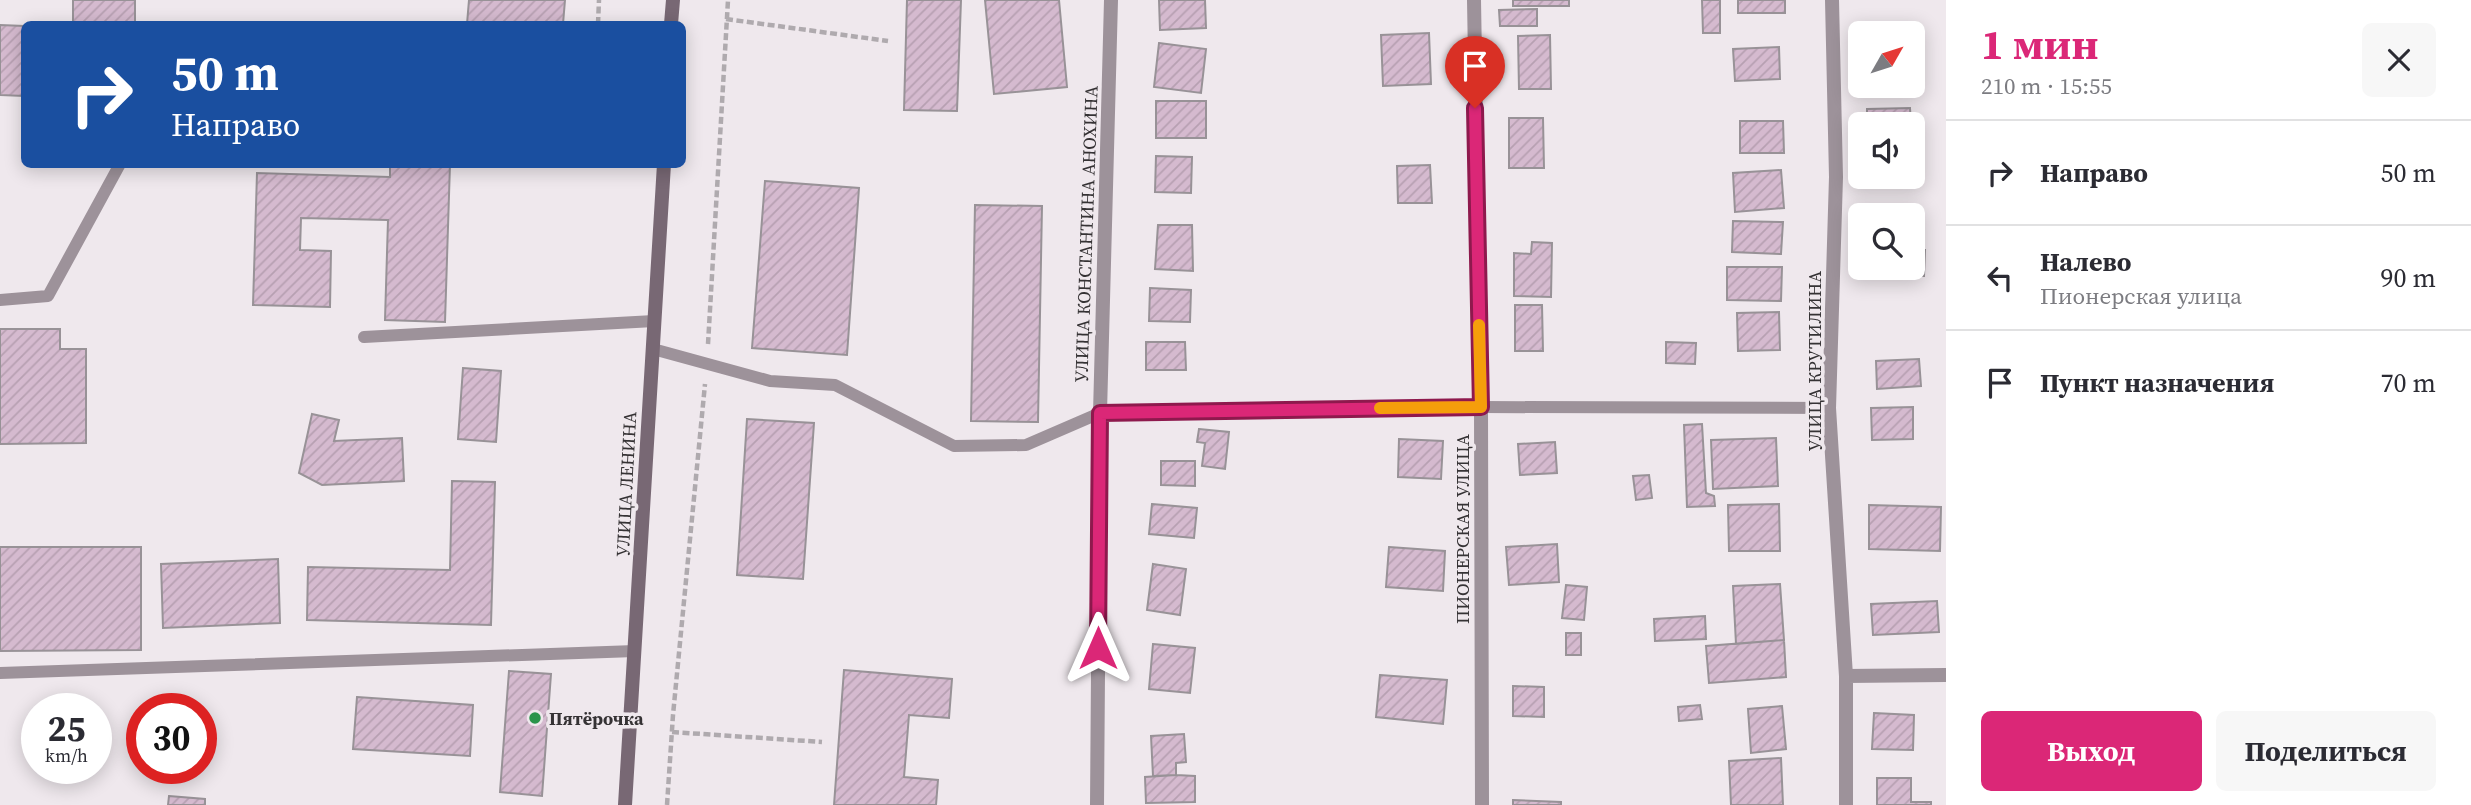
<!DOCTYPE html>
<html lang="ru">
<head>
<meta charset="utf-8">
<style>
	:root { --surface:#fff; --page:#f7f7f7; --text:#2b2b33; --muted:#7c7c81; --line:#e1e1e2; --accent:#db2777 }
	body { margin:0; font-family:"Source Serif 4",serif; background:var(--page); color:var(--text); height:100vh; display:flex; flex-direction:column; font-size:26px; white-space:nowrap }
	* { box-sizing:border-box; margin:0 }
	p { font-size:23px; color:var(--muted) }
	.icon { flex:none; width:38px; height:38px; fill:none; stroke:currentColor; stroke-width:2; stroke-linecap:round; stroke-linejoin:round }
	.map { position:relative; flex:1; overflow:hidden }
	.panel { display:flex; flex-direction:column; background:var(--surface); width:525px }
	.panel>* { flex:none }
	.hud { position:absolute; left:21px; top:21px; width:665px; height:147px; border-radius:10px; box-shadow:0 4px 18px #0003; background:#1a4fa0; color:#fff; overflow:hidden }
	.needle { width:46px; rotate:51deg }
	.controls { position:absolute; left:1848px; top:21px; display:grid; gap:14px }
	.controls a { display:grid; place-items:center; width:77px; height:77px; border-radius:10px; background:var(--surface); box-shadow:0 4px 18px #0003; font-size:35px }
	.speed { position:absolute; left:21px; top:693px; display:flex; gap:14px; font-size:35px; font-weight:700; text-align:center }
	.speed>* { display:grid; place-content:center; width:91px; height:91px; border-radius:50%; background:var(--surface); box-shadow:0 4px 18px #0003; line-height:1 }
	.speed small { font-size:18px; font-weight:400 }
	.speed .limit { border:10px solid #d22; background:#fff; color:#111 }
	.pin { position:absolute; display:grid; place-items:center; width:60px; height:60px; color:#fff; margin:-72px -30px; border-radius:50% 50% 50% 0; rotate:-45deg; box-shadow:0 0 7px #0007 }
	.pin .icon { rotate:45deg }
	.me { position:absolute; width:77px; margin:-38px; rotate:0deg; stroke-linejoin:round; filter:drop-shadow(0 0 5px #0008) }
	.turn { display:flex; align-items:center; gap:24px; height:147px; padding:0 35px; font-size:32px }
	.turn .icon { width:91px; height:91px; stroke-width:2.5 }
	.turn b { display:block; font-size:49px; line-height:60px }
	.round { display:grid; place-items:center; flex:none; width:74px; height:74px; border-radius:10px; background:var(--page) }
	.head { display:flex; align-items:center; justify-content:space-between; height:119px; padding:0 35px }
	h1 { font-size:42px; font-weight:700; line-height:52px; color:var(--accent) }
	.button { display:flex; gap:14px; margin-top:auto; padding:14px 35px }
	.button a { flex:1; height:80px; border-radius:10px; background:var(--accent); color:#fff; font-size:28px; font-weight:700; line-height:80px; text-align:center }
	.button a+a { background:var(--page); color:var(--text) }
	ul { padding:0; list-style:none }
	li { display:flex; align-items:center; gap:21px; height:105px; padding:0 35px; border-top:2px solid var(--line) }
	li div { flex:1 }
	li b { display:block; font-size:26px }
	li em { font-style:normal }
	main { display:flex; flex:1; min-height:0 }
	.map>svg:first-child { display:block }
	.building { fill:url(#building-hatch); stroke:#989297; stroke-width:2 }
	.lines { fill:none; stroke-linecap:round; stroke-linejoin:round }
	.path { stroke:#afaaae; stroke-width:4.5; stroke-dasharray:7 3.5; stroke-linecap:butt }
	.service { stroke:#9d929a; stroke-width:12 }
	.minor { stroke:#9d929a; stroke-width:14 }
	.secondary { stroke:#786874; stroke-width:14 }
	.route-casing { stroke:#8e194d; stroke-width:18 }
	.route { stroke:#db2777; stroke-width:12 }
	.slow { stroke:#f59e0b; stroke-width:12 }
	.poi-dot { fill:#2a944b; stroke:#efe8ed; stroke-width:2.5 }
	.labels { text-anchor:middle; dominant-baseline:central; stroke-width:7; stroke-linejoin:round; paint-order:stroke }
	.street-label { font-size:18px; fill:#353234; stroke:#efe8ed }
	.poi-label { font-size:18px; font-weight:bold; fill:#353234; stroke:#efe8ed; text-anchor:start }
</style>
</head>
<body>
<main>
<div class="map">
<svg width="1946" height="805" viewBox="0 0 1946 805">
	<defs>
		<pattern id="building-hatch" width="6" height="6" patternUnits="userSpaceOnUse" patternTransform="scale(1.75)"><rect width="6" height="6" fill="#d5bacf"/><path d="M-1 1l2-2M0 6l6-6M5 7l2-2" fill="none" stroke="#b7a0b2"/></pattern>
	</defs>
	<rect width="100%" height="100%" fill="#efe8ed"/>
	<!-- building -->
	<path class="building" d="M 73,0 L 135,0 L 135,24 L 73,24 Z
		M 469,0 L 565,0 L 563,24 L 467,24 Z
		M 907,0 L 961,0 L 957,111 L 904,110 Z
		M 985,0 L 1059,0 L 1067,87 L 994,94 Z
		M 1159,0 L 1205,0 L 1206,28 L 1160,30 Z
		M 1513,0 L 1569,0 L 1569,6 L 1513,6 Z
		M 1702,0 L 1720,0 L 1720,33 L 1703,33 Z
		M 1738,0 L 1785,0 L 1785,13 L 1738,13 Z
		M 1537,9 L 1537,26 L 1500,26 L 1499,10 Z
		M 0,25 L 24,26 L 24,96 L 0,95 Z
		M 1429,33 L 1431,84 L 1383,86 L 1381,35 Z
		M 1550,35 L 1551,89 L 1519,89 L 1518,36 Z
		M 1159,43 L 1206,49 L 1201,93 L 1154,87 Z
		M 1779,47 L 1780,79 L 1735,81 L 1733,49 Z
		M 1156,101 L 1206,101 L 1206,138 L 1156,138 Z
		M 1910,108 L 1911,124 L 1867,124 L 1867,109 Z
		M 1509,118 L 1543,118 L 1544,168 L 1509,168 Z
		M 1740,121 L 1783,121 L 1784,153 L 1740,153 Z
		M 1156,156 L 1192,157 L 1191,193 L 1155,192 Z
		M 390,164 L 450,164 L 445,322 L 385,320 L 388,220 L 301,218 L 300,250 L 331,251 L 330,307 L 253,305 L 257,173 L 390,177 Z
		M 1430,165 L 1432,203 L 1398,203 L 1397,166 Z
		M 1781,170 L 1784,208 L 1735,212 L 1733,173 Z
		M 765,181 L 859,188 L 847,355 L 752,348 Z
		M 975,205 L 1042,206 L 1038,422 L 971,421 Z
		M 1733,221 L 1783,222 L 1781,254 L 1732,252 Z
		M 1158,225 L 1192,225 L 1193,271 L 1155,269 Z
		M 1532,242 L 1552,243 L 1551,297 L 1514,296 L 1514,253 L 1531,254 Z
		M 1913,250 L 1925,250 L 1924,276 L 1868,276 L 1868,268 L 1913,268 Z
		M 1727,267 L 1782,267 L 1781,301 L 1727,300 Z
		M 1150,288 L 1191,290 L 1190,322 L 1149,321 Z
		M 1515,305 L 1542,305 L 1543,351 L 1515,351 Z
		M 1779,312 L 1780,350 L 1738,351 L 1737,313 Z
		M 0,329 L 60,329 L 60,349 L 86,349 L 86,443 L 0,444 Z
		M 1146,342 L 1185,342 L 1186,370 L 1146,370 Z
		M 1666,342 L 1696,343 L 1695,364 L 1666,363 Z
		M 1919,359 L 1921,386 L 1877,389 L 1876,361 Z
		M 463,368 L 501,371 L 496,442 L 458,439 Z
		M 1913,407 L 1913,439 L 1872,440 L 1871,408 Z
		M 312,414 L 339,420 L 334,441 L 402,438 L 404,481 L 322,485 L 299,473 Z
		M 747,419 L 814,423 L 803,579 L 737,575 Z
		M 1702,424 L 1706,493 L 1714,496 L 1715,506 L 1687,507 L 1684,425 Z
		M 1199,429 L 1229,432 L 1225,469 L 1202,466 L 1205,443 L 1197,442 Z
		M 1776,438 L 1778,486 L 1713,489 L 1711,440 Z
		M 1399,439 L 1443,441 L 1441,479 L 1398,477 Z
		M 1555,442 L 1557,473 L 1520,475 L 1518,444 Z
		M 1161,461 L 1195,461 L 1195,486 L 1161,485 Z
		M 1649,475 L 1652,498 L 1636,500 L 1633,476 Z
		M 452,481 L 495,482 L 491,625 L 307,620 L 308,567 L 450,570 Z
		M 1152,504 L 1197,508 L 1194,538 L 1149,534 Z
		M 1779,504 L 1780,551 L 1729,551 L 1728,505 Z
		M 1869,505 L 1941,507 L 1940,551 L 1869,549 Z
		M 1557,544 L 1559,582 L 1509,585 L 1506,547 Z
		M 0,547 L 141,547 L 141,650 L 0,651 Z
		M 1389,547 L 1445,551 L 1443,591 L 1386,587 Z
		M 278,559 L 280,623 L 163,628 L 161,564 Z
		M 1153,564 L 1186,569 L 1180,615 L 1147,610 Z
		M 1780,584 L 1784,640 L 1736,644 L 1733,586 Z
		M 1566,585 L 1587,587 L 1584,620 L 1562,618 Z
		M 1937,601 L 1939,632 L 1873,635 L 1871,604 Z
		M 1705,616 L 1706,639 L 1655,641 L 1654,619 Z
		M 1566,633 L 1581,633 L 1581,655 L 1566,655 Z
		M 1784,640 L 1786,677 L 1709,683 L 1706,646 Z
		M 1153,644 L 1195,648 L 1190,693 L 1149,689 Z
		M 844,670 L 952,679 L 949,718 L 909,715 L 904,777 L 938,780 L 936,805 L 834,805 Z
		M 509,671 L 551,674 L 542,796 L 500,792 Z
		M 1380,675 L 1447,680 L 1443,724 L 1376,717 Z
		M 1513,686 L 1544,687 L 1544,717 L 1513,716 Z
		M 357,697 L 473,705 L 470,756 L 353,749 Z
		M 1700,705 L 1702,719 L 1679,721 L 1678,707 Z
		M 1782,706 L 1786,749 L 1751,753 L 1748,709 Z
		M 1874,713 L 1914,715 L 1913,750 L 1872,749 Z
		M 1184,734 L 1186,762 L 1176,763 L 1176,775 L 1153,776 L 1151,736 Z
		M 1781,758 L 1783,805 L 1731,805 L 1729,761 Z
		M 1176,775 L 1195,776 L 1195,802 L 1146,803 L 1145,777 Z
		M 1877,778 L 1911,778 L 1911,802 L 1931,802 L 1931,805 L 1877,805 Z
		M 169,796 L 205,799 L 205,805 L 168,805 Z
		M 1513,800 L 1561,802 L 1561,805 L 1513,805 Z"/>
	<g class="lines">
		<!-- path -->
		<path class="path" d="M 726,19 L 888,41
			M 598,24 L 599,0
			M 708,344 L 728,0
			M 672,732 L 822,742
			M 667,805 L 673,715 L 705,384"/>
		<!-- service -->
		<path class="service" d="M 0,300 L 48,296 L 120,164
			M 364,337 L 654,321
			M 653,349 L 770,381 L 835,385 L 954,446 L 1026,445 L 1100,413 L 1481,407 L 1829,408
			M 0,673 L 635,651"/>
		<!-- minor -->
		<path class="minor" d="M 1474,0 L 1481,407 L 1482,805
			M 1832,0 L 1836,177 L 1829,408 L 1846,676 L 1846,805
			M 1846,676 L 1946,675
			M 1097,805 L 1100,413 L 1111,0"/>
		<!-- secondary -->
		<path class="secondary" d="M 671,24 L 673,0
			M 625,805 L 664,164"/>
	</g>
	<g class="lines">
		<!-- route casing -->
		<g class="route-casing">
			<path id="route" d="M 1098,648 L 1100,413 L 1481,407 L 1475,108"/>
		</g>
		<!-- route -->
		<use href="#route" class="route"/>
		<!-- slow -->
		<path class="slow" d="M 1380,408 L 1481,407 L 1479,325"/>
	</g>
	<!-- markers -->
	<circle class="poi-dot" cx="535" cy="718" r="7"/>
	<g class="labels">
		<!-- street labels -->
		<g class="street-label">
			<text transform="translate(1086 234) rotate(-88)">УЛИЦА КОНСТАНТИНА АНОХИНА</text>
			<text transform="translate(1814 361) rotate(-90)">УЛИЦА КРУТИЛИНА</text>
			<text transform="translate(626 484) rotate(-87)">УЛИЦА ЛЕНИНА</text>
			<text transform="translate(1462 529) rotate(-90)">ПИОНЕРСКАЯ УЛИЦА</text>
		</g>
		<!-- poi labels -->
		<g class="poi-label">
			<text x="549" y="718">Пятёрочка</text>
		</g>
	</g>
</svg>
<div class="controls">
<a><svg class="needle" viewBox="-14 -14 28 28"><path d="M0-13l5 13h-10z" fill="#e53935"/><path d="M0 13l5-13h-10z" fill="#7c7c81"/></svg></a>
<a><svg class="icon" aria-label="sound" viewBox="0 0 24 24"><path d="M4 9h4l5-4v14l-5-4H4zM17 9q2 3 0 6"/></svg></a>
<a><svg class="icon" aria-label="search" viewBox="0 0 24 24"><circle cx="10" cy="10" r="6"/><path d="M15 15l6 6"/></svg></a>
</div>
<div class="speed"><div>25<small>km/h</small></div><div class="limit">30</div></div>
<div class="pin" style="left:1475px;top:108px;background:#d93025"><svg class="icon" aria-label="arrive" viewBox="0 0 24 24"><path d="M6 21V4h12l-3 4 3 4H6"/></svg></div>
<svg class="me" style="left:1098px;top:648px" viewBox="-20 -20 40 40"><path d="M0-17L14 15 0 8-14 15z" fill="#db2777" stroke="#fff" stroke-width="4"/></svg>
<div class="hud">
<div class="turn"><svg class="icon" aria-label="right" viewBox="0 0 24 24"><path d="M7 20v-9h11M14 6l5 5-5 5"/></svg><div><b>50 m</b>Направо</div></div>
</div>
</div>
<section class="panel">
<div class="head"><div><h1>1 мин</h1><p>210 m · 15:55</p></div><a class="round"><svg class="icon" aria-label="close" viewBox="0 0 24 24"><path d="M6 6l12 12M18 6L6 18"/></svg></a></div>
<ul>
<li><svg class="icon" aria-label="right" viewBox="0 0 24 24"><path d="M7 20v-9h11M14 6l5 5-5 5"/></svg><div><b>Направо</b></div><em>50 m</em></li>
<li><svg class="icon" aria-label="left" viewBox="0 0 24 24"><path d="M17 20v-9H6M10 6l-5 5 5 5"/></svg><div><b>Налево</b><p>Пионерская улица</p></div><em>90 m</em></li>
<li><svg class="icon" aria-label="arrive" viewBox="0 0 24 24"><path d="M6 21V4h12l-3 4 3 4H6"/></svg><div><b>Пункт назначения</b></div><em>70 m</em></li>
</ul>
<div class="button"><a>Выход</a><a>Поделиться</a></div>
</section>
</main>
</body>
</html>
